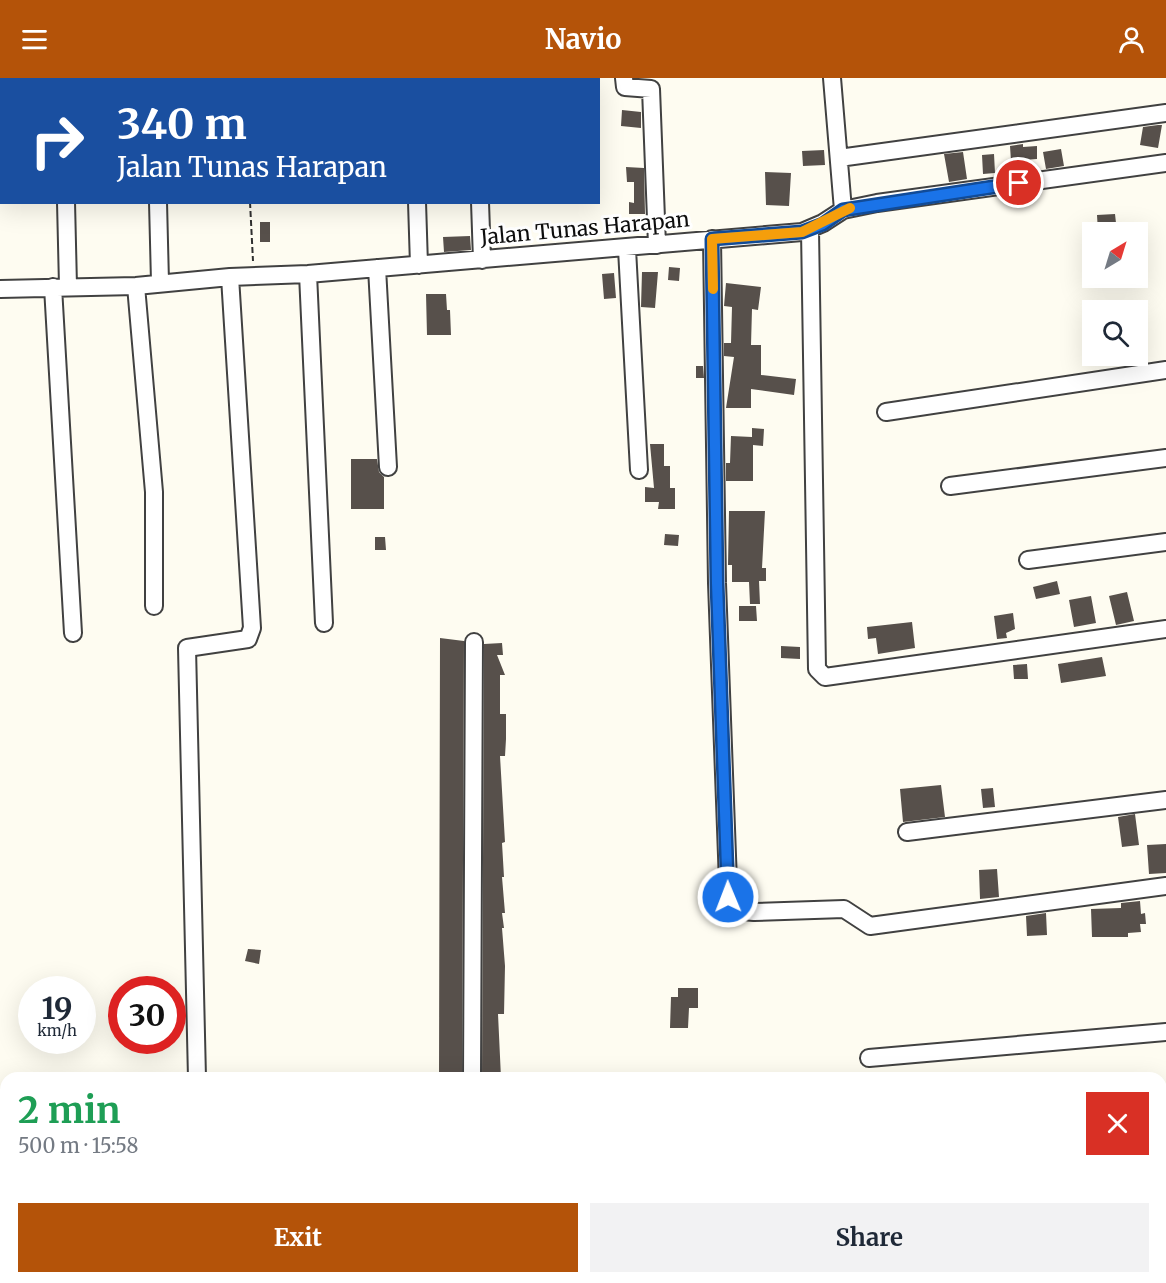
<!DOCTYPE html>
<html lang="en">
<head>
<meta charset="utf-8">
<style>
	:root { --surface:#fff; --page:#f2f2f3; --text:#1f2937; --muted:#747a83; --accent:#b45309 }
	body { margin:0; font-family:Merriweather,serif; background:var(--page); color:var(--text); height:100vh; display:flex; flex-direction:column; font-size:22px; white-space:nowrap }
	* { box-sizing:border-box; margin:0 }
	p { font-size:20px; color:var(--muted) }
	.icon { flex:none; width:33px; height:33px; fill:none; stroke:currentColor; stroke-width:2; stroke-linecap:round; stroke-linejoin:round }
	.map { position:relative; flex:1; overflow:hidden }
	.sheet { position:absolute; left:0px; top:994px; width:1167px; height:212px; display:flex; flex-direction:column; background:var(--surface); border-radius:18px 18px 0 0; box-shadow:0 6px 24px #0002 }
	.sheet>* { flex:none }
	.hud { position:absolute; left:0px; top:0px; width:600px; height:126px; box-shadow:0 6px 24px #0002; background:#1a4fa0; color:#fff; overflow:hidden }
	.needle { width:39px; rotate:38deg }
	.fabs { position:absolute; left:1082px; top:144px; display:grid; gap:12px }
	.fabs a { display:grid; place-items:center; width:66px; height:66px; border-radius:0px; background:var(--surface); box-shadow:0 6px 24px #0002; font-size:30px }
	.speed { position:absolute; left:18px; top:898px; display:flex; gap:12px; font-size:30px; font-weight:700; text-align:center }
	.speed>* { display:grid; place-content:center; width:78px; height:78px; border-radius:50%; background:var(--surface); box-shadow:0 6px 24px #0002; line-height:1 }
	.speed small { font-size:15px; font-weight:400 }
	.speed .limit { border:9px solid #d22; background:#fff; color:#111 }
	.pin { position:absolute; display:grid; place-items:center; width:51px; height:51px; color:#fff; margin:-26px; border:3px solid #fff; border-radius:50%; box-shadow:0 2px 6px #0007 }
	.me { position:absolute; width:66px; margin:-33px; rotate:359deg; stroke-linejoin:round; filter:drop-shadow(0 0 4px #0008) }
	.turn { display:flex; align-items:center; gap:21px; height:126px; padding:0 18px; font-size:27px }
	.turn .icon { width:78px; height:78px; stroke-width:2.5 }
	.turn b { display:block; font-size:42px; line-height:51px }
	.round { display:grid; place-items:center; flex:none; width:63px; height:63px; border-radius:0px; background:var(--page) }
	.overview { display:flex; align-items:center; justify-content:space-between; height:102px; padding:0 18px }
	h1 { font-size:36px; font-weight:700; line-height:45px; color:#1e9e55 }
	.action { display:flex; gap:12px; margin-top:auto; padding:12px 18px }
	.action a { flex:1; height:69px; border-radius:0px; background:var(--accent); color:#fff; font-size:24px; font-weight:700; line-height:69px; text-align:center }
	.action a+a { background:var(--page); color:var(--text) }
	header { display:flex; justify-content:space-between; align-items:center; height:78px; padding:0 18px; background:var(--accent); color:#fff; font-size:27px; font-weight:700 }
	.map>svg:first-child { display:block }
	.building { fill:#57504b }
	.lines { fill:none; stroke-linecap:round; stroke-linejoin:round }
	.minor-casing { stroke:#414141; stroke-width:20 }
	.path { stroke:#303030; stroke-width:2; stroke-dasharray:6 3; stroke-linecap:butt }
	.minor { stroke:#fff; stroke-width:16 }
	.route-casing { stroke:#114b97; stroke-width:15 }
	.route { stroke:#1a73e8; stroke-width:10 }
	.slow { stroke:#f59e0b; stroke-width:10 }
	.labels { text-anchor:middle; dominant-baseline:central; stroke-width:6; stroke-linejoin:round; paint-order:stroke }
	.street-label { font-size:21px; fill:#0e0e0e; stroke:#fff }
</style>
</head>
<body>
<header><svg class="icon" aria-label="menu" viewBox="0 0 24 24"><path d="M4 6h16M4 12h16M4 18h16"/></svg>Navio<svg class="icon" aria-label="person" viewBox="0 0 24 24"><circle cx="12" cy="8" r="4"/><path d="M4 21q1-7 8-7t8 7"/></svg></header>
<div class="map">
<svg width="1166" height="1205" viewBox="0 0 1166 1205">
	<rect width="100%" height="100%" fill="#fefcf1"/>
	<!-- building -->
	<path class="building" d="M 622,32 L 641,34 L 641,50 L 621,48 Z
		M 1158,47 L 1162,47 L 1158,70 L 1140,67 L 1143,49 Z
		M 1023,66 L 1023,69 L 1037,68 L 1037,81 L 1011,83 L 1010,68 Z
		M 1061,71 L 1064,88 L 1046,91 L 1043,74 Z
		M 824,72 L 825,87 L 803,88 L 802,73 Z
		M 963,74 L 967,101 L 949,104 L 944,76 Z
		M 994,76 L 995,95 L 983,96 L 982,77 Z
		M 626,89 L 644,90 L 645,136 L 629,136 L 629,124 L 634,125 L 634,104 L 627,104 Z
		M 765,94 L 791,95 L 789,128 L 766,127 Z
		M 1115,136 L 1117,154 L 1098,154 L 1097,137 Z
		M 260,144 L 270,144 L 270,164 L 260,164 Z
		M 470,158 L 471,172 L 444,174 L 443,159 Z
		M 669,189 L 680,190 L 679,203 L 668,202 Z
		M 642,194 L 658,194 L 655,230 L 641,229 Z
		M 614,195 L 616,220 L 604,221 L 602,196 Z
		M 726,205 L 761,209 L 758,232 L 752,231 L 751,267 L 761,267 L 761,297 L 796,301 L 794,317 L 751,311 L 751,330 L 726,330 L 734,279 L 724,278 L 724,265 L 731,265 L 732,229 L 724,228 Z
		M 426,216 L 446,216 L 447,232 L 450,232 L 451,257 L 427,257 Z
		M 696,288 L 703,288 L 704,300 L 696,300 Z
		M 752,350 L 764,351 L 763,368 L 753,367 L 753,403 L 726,403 L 726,385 L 730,385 L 731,358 L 752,359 Z
		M 650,366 L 664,366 L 664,388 L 670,388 L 670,410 L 675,410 L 675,431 L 658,431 L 659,424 L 645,424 L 645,409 L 654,410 Z
		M 351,381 L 377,381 L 379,394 L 384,399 L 384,431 L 351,431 Z
		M 729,433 L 765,433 L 762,490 L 766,490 L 766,503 L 759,503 L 760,526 L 750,526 L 749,504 L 732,504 L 732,487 L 728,487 Z
		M 665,456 L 679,457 L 678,468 L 664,467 Z
		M 375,459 L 385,459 L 386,472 L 375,472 Z
		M 1057,503 L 1060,516 L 1036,521 L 1033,509 Z
		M 1127,514 L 1134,543 L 1116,547 L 1109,518 Z
		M 1091,518 L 1096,545 L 1074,549 L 1069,522 Z
		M 739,528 L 756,528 L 757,543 L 739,543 Z
		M 1013,535 L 1015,551 L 1006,555 L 1007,560 L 997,561 L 994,538 Z
		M 912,544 L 915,570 L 878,576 L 876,560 L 868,561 L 867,549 Z
		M 440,560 L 464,563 L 462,1000 L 439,1000 Z
		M 502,565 L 503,577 L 497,577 L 505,597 L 500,597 L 500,636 L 506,636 L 506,661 L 505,678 L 500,678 L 505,764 L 502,765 L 504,799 L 502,799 L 505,835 L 502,835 L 504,850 L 502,850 L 505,888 L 504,936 L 498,936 L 501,1000 L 482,1000 L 484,566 Z
		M 781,568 L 800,569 L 800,581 L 781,580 Z
		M 1102,579 L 1106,598 L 1061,605 L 1058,586 Z
		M 1027,586 L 1028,601 L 1014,601 L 1013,587 Z
		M 941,707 L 945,739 L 903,744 L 900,711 Z
		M 993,710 L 995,729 L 983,730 L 981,711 Z
		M 1135,736 L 1139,767 L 1122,769 L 1118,739 Z
		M 1166,766 L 1166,795 L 1149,796 L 1147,767 Z
		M 997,791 L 999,819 L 980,821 L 979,792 Z
		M 1140,823 L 1141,836 L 1145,835 L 1146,846 L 1140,846 L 1141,854 L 1128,855 L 1128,859 L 1092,859 L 1091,831 L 1121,830 L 1121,825 Z
		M 1046,835 L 1047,857 L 1027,858 L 1026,838 Z
		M 248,871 L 261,872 L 259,886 L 245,883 Z
		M 678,910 L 698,910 L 698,930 L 689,930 L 688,950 L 670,950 L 671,919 L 678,919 Z"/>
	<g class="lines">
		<!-- minor casing -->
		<g class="minor-casing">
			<path id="minor" d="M 64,0 L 64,2
				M 156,0 L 156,2
				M 413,0 L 413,2
				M 475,0 L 475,2
				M 624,0 L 625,9 L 651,11 L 657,167
				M 832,0 L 843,132
				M 839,80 L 1166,35
				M 66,124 L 68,208
				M 158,124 L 160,204
				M 417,124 L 419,187
				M 480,124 L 482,182
				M 810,152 L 817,591 L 825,599 L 1166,551
				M 712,161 L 717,505 L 729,832 L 754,834 L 844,831 L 870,848 L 1166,808
				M 627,171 L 639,392
				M 377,190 L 388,389
				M 308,196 L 324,545
				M 136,208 L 154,414 L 154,528
				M 53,209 L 73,555
				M 0,211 L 136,208 L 230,199 L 308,196 L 802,154 L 823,145 L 843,132 L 877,125 L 1166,85
				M 886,334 L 1166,292
				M 950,408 L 1166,380
				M 1028,482 L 1166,464
				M 907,754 L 1166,722
				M 869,980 L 1166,954
				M 197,1000 L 187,570 L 248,561 L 252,550 L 230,199
				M 472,1000 L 474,564
				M 0,1041 L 6,1042
				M 1161,1148 L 1166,1148
				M 471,1200 L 472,1205
				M 233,1205 L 235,1200
				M 701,1205 L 703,1200"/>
		</g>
		<!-- path -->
		<path class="path" d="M 246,0 L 246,2
			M 250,124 L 253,183"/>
		<!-- minor -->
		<use href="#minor" class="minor"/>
	</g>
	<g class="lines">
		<!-- route casing -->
		<g class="route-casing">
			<path id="route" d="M 728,819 L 717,505 L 712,161 L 802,154 L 823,146 L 843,132 L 1019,105"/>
		</g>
		<!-- route -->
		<use href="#route" class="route"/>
		<!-- slow -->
		<path class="slow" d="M 713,211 L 712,161 L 802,154 L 850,130"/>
	</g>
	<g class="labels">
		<!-- street labels -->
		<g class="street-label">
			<text transform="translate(585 150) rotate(-5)">Jalan Tunas Harapan</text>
		</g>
	</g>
</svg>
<div class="fabs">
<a><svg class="needle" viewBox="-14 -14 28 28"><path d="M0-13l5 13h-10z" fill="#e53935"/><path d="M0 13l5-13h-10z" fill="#747a83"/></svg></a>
<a><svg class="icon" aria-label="search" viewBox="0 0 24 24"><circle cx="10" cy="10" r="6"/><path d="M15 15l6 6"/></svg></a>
</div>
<div class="speed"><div>19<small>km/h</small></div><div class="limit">30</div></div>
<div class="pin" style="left:1019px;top:105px;background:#d93025"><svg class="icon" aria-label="arrive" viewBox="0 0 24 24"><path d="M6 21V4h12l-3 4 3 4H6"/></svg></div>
<svg class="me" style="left:728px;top:819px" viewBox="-20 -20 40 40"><circle r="17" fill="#1a73e8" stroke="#fff" stroke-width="3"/><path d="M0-11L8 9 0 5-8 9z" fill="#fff"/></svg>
<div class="hud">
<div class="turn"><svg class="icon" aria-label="right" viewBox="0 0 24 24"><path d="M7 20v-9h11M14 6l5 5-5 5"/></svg><div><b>340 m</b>Jalan Tunas Harapan</div></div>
</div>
<section class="sheet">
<div class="overview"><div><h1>2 min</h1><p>500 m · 15:58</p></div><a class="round" style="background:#d93025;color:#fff"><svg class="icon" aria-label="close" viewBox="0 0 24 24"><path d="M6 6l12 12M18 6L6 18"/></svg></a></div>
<div class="action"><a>Exit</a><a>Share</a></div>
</section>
</div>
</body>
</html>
